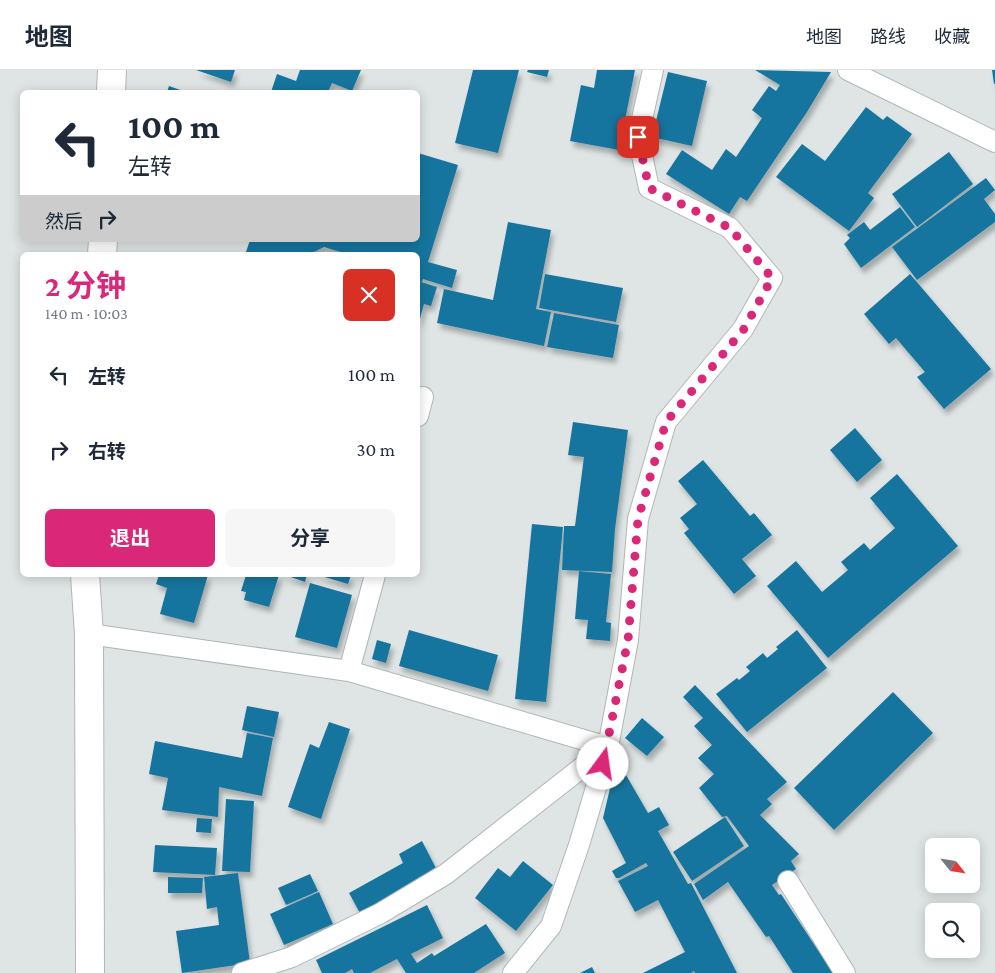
<!DOCTYPE html>
<html lang="zh">
<head>
<meta charset="utf-8">
<style>
	:root { --surface:#fff; --page:#f6f6f7; --text:#1f2937; --muted:#747a83; --line:#e0e1e3; --accent:#db2777 }
	body { margin:0; font-family:"Crimson Pro","Noto Sans SC",serif; background:var(--page); color:var(--text); height:100vh; display:flex; flex-direction:column; font-size:19px; white-space:nowrap }
	* { box-sizing:border-box; margin:0 }
	p { font-size:16px; color:var(--muted) }
	.icon { flex:none; width:28px; height:28px; fill:none; stroke:currentColor; stroke-width:2; stroke-linecap:round; stroke-linejoin:round }
	.map { position:relative; flex:1; overflow:hidden }
	.drawer { position:absolute; left:20px; top:182px; width:400px; height:325px; display:flex; flex-direction:column; background:var(--surface); border-radius:8px; box-shadow:0 2px 12px #0003 }
	.drawer>* { flex:none }
	.guide { position:absolute; left:20px; top:20px; width:400px; height:152px; border-radius:8px; box-shadow:0 2px 12px #0003; background:#fff; color:var(--text); overflow:hidden }
	.needle { width:32px; rotate:120deg }
	.buttons { position:absolute; left:925px; top:768px; display:grid; gap:10px }
	.buttons a { display:grid; place-items:center; width:55px; height:55px; border-radius:8px; background:var(--surface); box-shadow:0 2px 12px #0003; font-size:25px }
	.pin { position:absolute; display:grid; place-items:center; width:42px; height:42px; color:#fff; margin:-21px; border-radius:10px; box-shadow:0 2px 8px #0006 }
	.me { position:absolute; width:55px; margin:-28px; rotate:14deg; stroke-linejoin:round; filter:drop-shadow(0 0 4px #0008) }
	.turn { display:flex; align-items:center; gap:18px; height:105px; padding:0 25px; font-size:22px }
	.turn .icon { width:65px; height:65px; stroke-width:2.5 }
	.turn b { display:block; font-size:35px; line-height:42px }
	.then { display:flex; align-items:center; height:48px; padding:0 25px; background:#0003; gap:10px; font-size:19px }
	.round { display:grid; place-items:center; flex:none; width:52px; height:52px; border-radius:8px; background:var(--page) }
	.summary { display:flex; align-items:center; justify-content:space-between; height:85px; padding:0 25px }
	h1 { font-size:30px; font-weight:700; line-height:38px; color:var(--accent) }
	.button { display:flex; gap:10px; margin-top:auto; padding:10px 25px }
	.button a { flex:1; height:58px; border-radius:8px; background:var(--accent); color:#fff; font-size:20px; font-weight:700; line-height:58px; text-align:center }
	.button a+a { background:var(--page); color:var(--text) }
	ul { padding:0; list-style:none }
	li { display:flex; align-items:center; gap:15px; height:75px; padding:0 25px }
	li div { flex:1 }
	li b { display:block; font-size:19px }
	li em { font-style:normal }
	header { display:flex; align-items:center; gap:30px; box-sizing:border-box; height:70px; padding:0 25px; background:var(--surface); border-bottom:1px solid var(--line) }
	header strong { font-size:24px }
	nav { display:flex; gap:28px; margin-inline-start:auto; font-size:18px }
	.map>svg:first-child { display:block }
	.building { fill:#18759e; filter:url(#shadow) }
	.lines { fill:none; stroke-linecap:round; stroke-linejoin:round }
	.service-casing { stroke:#b0b7b7; stroke-width:22 }
	.tertiary-casing { stroke:#b0b7b7; stroke-width:30 }
	.service { stroke:#fff; stroke-width:20 }
	.tertiary { stroke:#fff; stroke-width:28 }
	.route { stroke:#db2777; stroke-width:9; stroke-dasharray:0 16.2 }
</style>
</head>
<body>
<header>
<strong>地图</strong>
<nav><a>地图</a><a>路线</a><a>收藏</a></nav>
</header>
<div class="map">
<svg width="995" height="903" viewBox="0 0 995 903">
	<defs>
		<filter id="shadow"><feDropShadow dx="3" dy="5.5" stdDeviation="2.5" flood-color="#0004"/></filter>
	</defs>
	<rect width="100%" height="100%" fill="#dfe5e5"/>
	<!-- building -->
	<path class="building" d="M 196,0 L 235,0 L 231,12 Z
		M 300,0 L 361,0 L 352,21 L 332,13 L 328,22 L 271,22 L 277,4 L 296,11 Z
		M 473,0 L 519,0 L 498,83 L 455,73 Z
		M 528,0 L 549,0 L 547,7 L 527,2 Z
		M 597,0 L 635,0 L 619,80 L 570,71 L 581,15 L 594,18 Z
		M 755,0 L 831,2 L 807,42 L 747,131 L 740,127 L 729,144 L 666,104 L 682,80 L 712,100 L 726,79 L 736,87 L 762,48 L 752,40 L 769,16 L 776,21 L 780,15 Z
		M 992,0 L 995,0 L 995,14 L 994,14 Z
		M 668,2 L 707,11 L 692,76 L 652,67 Z
		M 169,16 L 186,22 L 167,22 Z
		M 866,37 L 883,50 L 887,46 L 912,64 L 868,123 L 874,128 L 849,161 L 776,107 L 802,74 L 825,91 Z
		M 949,82 L 973,114 L 917,157 L 892,124 Z
		M 418,83 L 458,95 L 428,192 L 457,200 L 452,218 L 423,209 L 422,212 L 418,211 L 418,185 L 350,185 L 324,177 L 308,185 L 245,185 L 250,170 L 418,170 Z
		M 986,108 L 995,120 L 984,129 L 995,144 L 995,152 L 917,210 L 892,177 Z
		M 900,137 L 915,157 L 861,198 L 844,174 L 850,168 L 847,165 L 864,152 L 870,160 Z
		M 508,152 L 551,160 L 536,239 L 551,242 L 544,276 L 437,253 L 444,219 L 493,230 Z
		M 545,204 L 623,218 L 616,252 L 539,238 Z
		M 910,204 L 991,299 L 944,339 L 917,307 L 925,302 L 896,268 L 889,274 L 864,244 Z
		M 418,211 L 437,217 L 431,236 L 424,234 L 418,256 Z
		M 554,243 L 619,255 L 613,288 L 547,277 Z
		M 573,352 L 628,360 L 615,459 L 612,502 L 562,500 L 564,456 L 575,456 L 584,387 L 568,385 Z
		M 855,358 L 882,390 L 857,412 L 830,380 Z
		M 703,390 L 750,446 L 754,443 L 772,465 L 742,489 L 756,506 L 734,524 L 684,463 L 689,459 L 680,448 L 697,434 L 678,411 Z
		M 897,404 L 958,476 L 828,588 L 767,516 L 796,491 L 822,522 L 848,500 L 841,492 L 864,473 L 870,480 L 895,458 L 870,428 Z
		M 532,454 L 563,457 L 546,632 L 515,629 Z
		M 579,501 L 611,504 L 606,552 L 611,553 L 610,571 L 586,569 L 588,550 L 575,549 Z
		M 159,505 L 208,505 L 194,553 L 160,544 L 167,518 L 156,514 Z
		M 246,505 L 279,505 L 269,537 L 244,530 L 246,522 L 241,521 Z
		M 285,505 L 307,505 L 305,512 Z
		M 318,505 L 351,505 L 348,514 Z
		M 310,513 L 352,525 L 337,578 L 295,567 Z
		M 409,560 L 498,585 L 488,621 L 399,596 Z
		M 797,560 L 827,598 L 747,662 L 716,624 L 737,608 L 739,610 L 750,601 L 746,597 L 763,583 L 767,588 L 778,579 L 776,577 Z
		M 377,570 L 391,574 L 386,593 L 372,589 Z
		M 695,615 L 787,712 L 767,729 L 772,734 L 760,745 L 799,784 L 791,791 L 796,799 L 772,815 L 779,825 L 781,824 L 833,903 L 793,903 L 769,866 L 766,867 L 728,812 L 703,830 L 694,814 L 749,776 L 727,746 L 722,747 L 699,718 L 714,704 L 698,688 L 712,675 L 694,656 L 703,648 L 683,627 Z
		M 893,622 L 933,663 L 834,760 L 794,718 Z
		M 247,636 L 279,642 L 274,667 L 242,660 Z
		M 642,648 L 664,667 L 647,686 L 625,668 Z
		M 329,652 L 350,659 L 321,749 L 288,737 L 310,674 L 319,678 Z
		M 247,663 L 273,668 L 262,726 L 219,717 L 218,747 L 162,740 L 168,708 L 149,704 L 155,671 L 242,688 Z
		M 626,705 L 648,743 L 659,737 L 669,755 L 658,761 L 688,814 L 691,813 L 737,903 L 695,903 L 694,901 L 691,903 L 643,903 L 685,882 L 658,830 L 635,842 L 618,811 L 648,796 L 646,793 L 619,808 L 616,808 L 612,801 L 626,793 L 603,748 L 611,714 Z
		M 226,729 L 254,731 L 250,802 L 222,801 Z
		M 725,747 L 744,776 L 692,811 L 673,782 Z
		M 197,748 L 212,749 L 211,763 L 196,762 Z
		M 422,771 L 438,802 L 361,845 L 349,823 L 403,793 L 399,784 Z
		M 155,775 L 217,778 L 215,805 L 153,802 Z
		M 523,791 L 553,815 L 516,861 L 475,828 L 498,798 L 510,807 Z
		M 238,803 L 250,893 L 182,903 L 176,861 L 219,855 L 217,837 L 207,839 L 204,807 Z
		M 310,804 L 318,821 L 286,835 L 278,818 Z
		M 168,807 L 203,808 L 202,823 L 168,823 Z
		M 319,822 L 333,854 L 284,875 L 270,844 Z
		M 427,835 L 443,868 L 411,884 L 417,893 L 432,883 L 434,886 L 486,854 L 505,883 L 474,903 L 406,903 L 397,889 L 370,903 L 354,903 L 352,899 L 345,903 L 322,903 L 316,890 Z
		M 592,897 L 595,903 L 580,903 Z"/>
	<g class="lines">
		<!-- service casing -->
		<g class="service-casing">
			<path id="service" d="M 848,0 L 995,72
				M 418,346 L 423,327
				M 89,564 L 349,601 L 608,677
				M 349,601 L 375,505
				M 788,811 L 845,903
				M 242,903 L 292,887 L 381,843 L 446,804 L 608,677
				M 513,903 L 551,856 L 579,775 L 608,677 L 628,570 L 638,449 L 666,352 L 743,259 L 772,208 L 730,158 L 649,118 L 638,67 L 653,0"/>
		</g>
		<!-- tertiary casing -->
		<g class="tertiary-casing">
			<path id="tertiary" d="M 111,22 L 112,0
				M 102,185 L 103,170
				M 85,505 L 89,564 L 90,903"/>
		</g>
		<!-- service -->
		<use href="#service" class="service"/>
		<!-- tertiary -->
		<use href="#tertiary" class="tertiary"/>
	</g>
	<g class="lines">
		<!-- route -->
		<path class="route" d="M 603,694 L 628,570 L 638,449 L 666,352 L 744,259 L 772,208 L 730,158 L 649,118 L 638,67"/>
	</g>
</svg>
<div class="buttons">
<a><svg class="needle" viewBox="-14 -14 28 28"><path d="M0-13l5 13h-10z" fill="#e53935"/><path d="M0 13l5-13h-10z" fill="#747a83"/></svg></a>
<a><svg class="icon" aria-label="search" viewBox="0 0 24 24"><circle cx="10" cy="10" r="6"/><path d="M15 15l6 6"/></svg></a>
</div>
<div class="pin" style="left:638px;top:67px;background:#d93025"><svg class="icon" aria-label="arrive" viewBox="0 0 24 24"><path d="M6 21V4h12l-3 4 3 4H6"/></svg></div>
<svg class="me" style="left:603px;top:694px" viewBox="-20 -20 40 40"><circle r="19" fill="#fff"/><path d="M0-13L10 11 0 6-10 11z" fill="#db2777"/></svg>
<div class="guide">
<div class="turn"><svg class="icon" aria-label="left" viewBox="0 0 24 24"><path d="M17 20v-9H6M10 6l-5 5 5 5"/></svg><div><b>100 m</b>左转</div></div>
<div class="then">然后<svg class="icon" aria-label="right" viewBox="0 0 24 24"><path d="M7 20v-9h11M14 6l5 5-5 5"/></svg></div>
</div>
<section class="drawer">
<div class="summary"><div><h1>2 分钟</h1><p>140 m · 10:03</p></div><a class="round" style="background:#d93025;color:#fff"><svg class="icon" aria-label="close" viewBox="0 0 24 24"><path d="M6 6l12 12M18 6L6 18"/></svg></a></div>
<ul>
<li><svg class="icon" aria-label="left" viewBox="0 0 24 24"><path d="M17 20v-9H6M10 6l-5 5 5 5"/></svg><div><b>左转</b></div><em>100 m</em></li>
<li><svg class="icon" aria-label="right" viewBox="0 0 24 24"><path d="M7 20v-9h11M14 6l5 5-5 5"/></svg><div><b>右转</b></div><em>30 m</em></li>
</ul>
<div class="button"><a>退出</a><a>分享</a></div>
</section>
</div>
</body>
</html>
